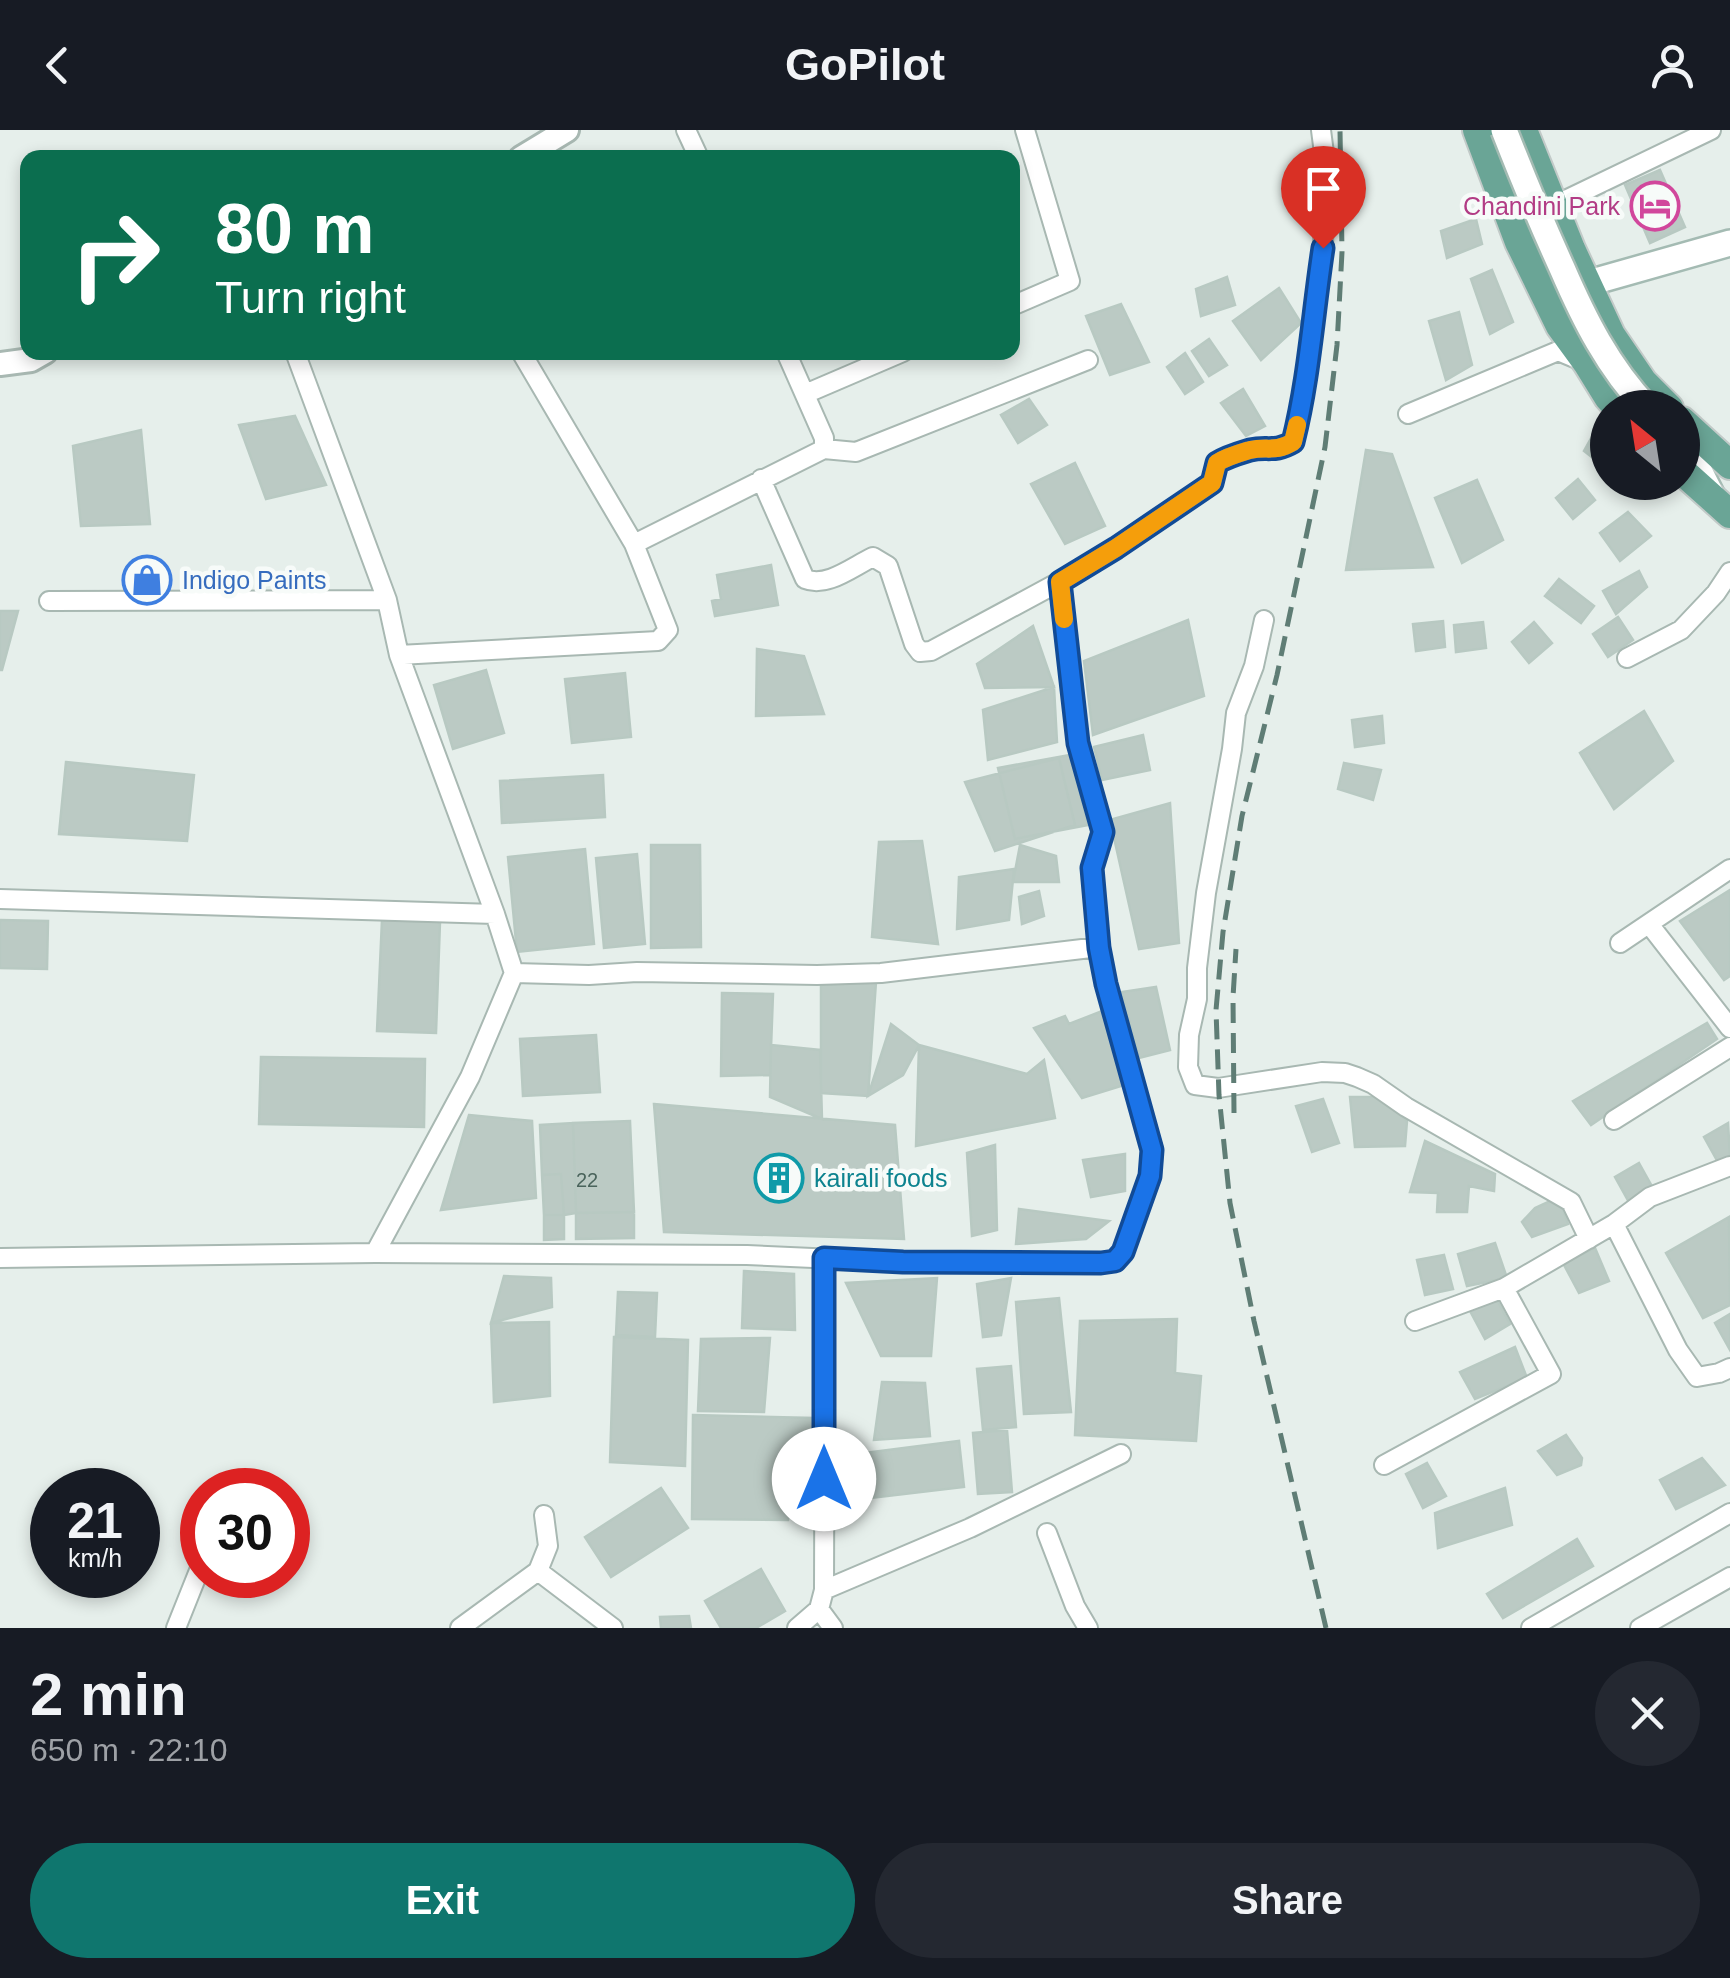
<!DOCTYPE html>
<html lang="en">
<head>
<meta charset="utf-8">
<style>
  :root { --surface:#171b24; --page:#242831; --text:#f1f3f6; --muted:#9ea1a6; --accent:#0f766e }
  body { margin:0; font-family:Arial,sans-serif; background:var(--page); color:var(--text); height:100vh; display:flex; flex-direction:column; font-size:38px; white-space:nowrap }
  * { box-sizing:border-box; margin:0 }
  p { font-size:32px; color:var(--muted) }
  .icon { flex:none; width:55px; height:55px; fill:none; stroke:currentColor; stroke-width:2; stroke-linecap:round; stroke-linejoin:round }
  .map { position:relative; height:1498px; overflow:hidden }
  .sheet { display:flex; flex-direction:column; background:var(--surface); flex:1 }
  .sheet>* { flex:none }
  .hud { position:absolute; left:20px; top:20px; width:1000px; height:210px; border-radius:20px; box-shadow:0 5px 15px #0003; background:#0b6e4f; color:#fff; overflow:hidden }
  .needle { width:65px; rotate:330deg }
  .tools { position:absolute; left:1590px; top:260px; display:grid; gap:20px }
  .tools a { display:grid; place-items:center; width:110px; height:110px; border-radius:50%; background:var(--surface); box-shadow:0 5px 15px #0003; font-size:50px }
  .speed { position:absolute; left:30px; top:1338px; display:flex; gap:20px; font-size:50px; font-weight:700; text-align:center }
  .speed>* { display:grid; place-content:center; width:130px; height:130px; border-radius:50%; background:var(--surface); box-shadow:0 5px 15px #0003; line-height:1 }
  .speed small { font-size:25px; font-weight:400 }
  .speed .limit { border:15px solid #d22; background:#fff; color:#111 }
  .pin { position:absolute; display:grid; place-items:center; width:85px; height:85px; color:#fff; margin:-102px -42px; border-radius:50% 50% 50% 0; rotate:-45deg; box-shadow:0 0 10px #0007 }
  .pin .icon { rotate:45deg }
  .me { position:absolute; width:110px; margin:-55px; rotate:0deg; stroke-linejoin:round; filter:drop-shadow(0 0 8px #0008) }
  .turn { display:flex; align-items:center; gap:35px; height:210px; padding:0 30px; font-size:45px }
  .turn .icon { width:130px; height:130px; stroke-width:2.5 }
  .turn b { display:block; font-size:70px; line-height:85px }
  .round { display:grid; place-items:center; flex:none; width:105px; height:105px; border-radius:52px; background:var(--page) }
  .summary { display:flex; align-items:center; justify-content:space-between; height:170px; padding:0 30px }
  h1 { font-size:60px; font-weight:800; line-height:75px }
  .cta { display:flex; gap:20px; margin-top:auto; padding:20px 30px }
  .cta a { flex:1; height:115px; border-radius:60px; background:var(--accent); color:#fff; font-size:40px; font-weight:800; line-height:115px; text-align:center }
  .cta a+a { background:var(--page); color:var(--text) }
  header { display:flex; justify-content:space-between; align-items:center; height:130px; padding:0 30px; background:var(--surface); font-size:45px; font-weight:800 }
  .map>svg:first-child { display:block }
  .building { fill:#bbcac4; stroke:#b8c9c2; stroke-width:2.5 }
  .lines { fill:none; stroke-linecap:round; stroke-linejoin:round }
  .minor-casing { stroke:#a8b8b2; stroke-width:22 }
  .tertiary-casing { stroke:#a8b8b2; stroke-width:28 }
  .secondary-casing { stroke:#a4bbb3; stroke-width:30 }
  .primary-casing { stroke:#c2cac8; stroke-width:32 }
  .minor { stroke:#fff; stroke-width:18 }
  .tertiary { stroke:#fff; stroke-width:22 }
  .secondary { stroke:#fff; stroke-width:25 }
  .primary { stroke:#6aa596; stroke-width:28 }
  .rail { stroke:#5f7d75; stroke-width:5; stroke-dasharray:20 10; stroke-linecap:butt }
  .secondary-bridge-casing { stroke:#a4bbb3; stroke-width:30; stroke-linecap:butt }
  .secondary-bridge { stroke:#fff; stroke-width:25 }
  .route-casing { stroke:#114b97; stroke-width:25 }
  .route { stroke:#1a73e8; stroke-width:18 }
  .slow { stroke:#f59e0b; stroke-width:18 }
  .labels { text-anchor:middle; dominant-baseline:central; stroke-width:9; stroke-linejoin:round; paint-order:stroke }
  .number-label { font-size:20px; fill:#4a645c }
  .hotel-label { font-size:25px; fill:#b23c85; stroke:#f7fbf9; text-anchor:end }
  .shop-label { font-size:25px; fill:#366cbe; stroke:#f7fbf9; text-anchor:start }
  .culture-label { font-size:25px; fill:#0d838f; stroke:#f7fbf9; text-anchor:start }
</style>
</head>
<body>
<header><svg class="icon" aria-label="back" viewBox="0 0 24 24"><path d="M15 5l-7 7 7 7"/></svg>GoPilot<svg class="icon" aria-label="person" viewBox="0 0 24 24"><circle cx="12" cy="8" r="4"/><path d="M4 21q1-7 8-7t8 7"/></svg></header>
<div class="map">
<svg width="1730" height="1498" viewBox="0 0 1730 1498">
  <rect width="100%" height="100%" fill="#e6efeb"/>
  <path class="building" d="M1660,40L1685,97L1650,113L1625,55Z
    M1476,89L1482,114L1447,128L1441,101Z
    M1492,140L1513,192L1490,204L1471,149Z
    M1227,147L1235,175L1201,186L1196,159Z
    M1279,158L1301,193L1261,230L1233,191Z
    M1121,174L1149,232L1110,245L1086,186Z
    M1459,182L1472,235L1446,250L1429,191Z
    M1209,209L1227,235L1209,246L1192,221Z
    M1185,223L1203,252L1185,264L1167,237Z
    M1243,259L1265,296L1246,306L1221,273Z
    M1029,269L1047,295L1018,313L1001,285Z
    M295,286L326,355L266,369L239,295Z
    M1599,294L1608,295V340L1584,321Z
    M141,300L150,394L81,396L73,316Z
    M1366,320L1392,324L1433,437L1346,440Z
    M1075,333L1105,396L1065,414L1031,354Z
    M1578,349L1595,370L1573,389L1556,368Z
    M1477,350L1503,410L1462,433L1435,368Z
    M1628,382L1651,406L1620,431L1600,403Z
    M771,435L778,475L715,486L712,471L721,469L717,445Z
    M1639,441L1647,457L1616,484L1603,461Z
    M1559,449L1594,476L1581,493L1545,466Z
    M0,481H18L2,540H0Z
    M1618,487L1633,510L1608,527L1593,504Z
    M1188,490L1204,566L1093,605L1084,531Z
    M1443,491L1445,517L1416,521L1413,494Z
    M1483,492L1486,518L1456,522L1454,495Z
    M1534,492L1552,513L1529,533L1512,512Z
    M1033,496L1054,557L985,558L977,534Z
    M757,519L804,526L824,584L756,586Z
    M486,540L504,603L453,619L434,555Z
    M625,543L631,607L572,613L565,549Z
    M1054,557L1057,612L988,630L983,580Z
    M1644,581L1673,631L1614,679L1580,623Z
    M1382,586L1384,613L1355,617L1352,590Z
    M1143,605L1150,640L1102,650L1094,617Z
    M1070,625L1088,695L1015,709L998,638Z
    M1059,628L1075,695L995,721L965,652Z
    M66,632L194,645L187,711L59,704Z
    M1344,633L1381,640L1373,670L1338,659Z
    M603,645L605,687L502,693L500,651Z
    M1170,673L1179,813L1139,819L1110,690Z
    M922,711L938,814L872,807L879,712Z
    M651,715H700L701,817L651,818Z
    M1020,715L1056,726L1059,752H1013Z
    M585,719L594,814L517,822L508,727Z
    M637,724L645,814L604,818L596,728Z
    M1014,739L1009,790L957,799L959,747Z
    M1730,760V846L1724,850L1680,791Z
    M1039,761L1044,786L1022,794L1019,767Z
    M0,790L48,791L47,839L0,838Z
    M382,790L440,792L436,903L377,901Z
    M876,852L868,966L821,963V855Z
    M1156,857L1170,920L1139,928L1122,862Z
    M722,863L773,864L770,945L721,946Z
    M1110,878L1131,953L1082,968L1034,898L1065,886L1069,894Z
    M1707,893L1717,909L1591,995L1573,971Z
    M891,894L919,915L903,945L868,966Z
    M596,905L600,962L523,966L520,909Z
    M771,915L820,920L822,989L770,967Z
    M919,915L1027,944L1044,930L1055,988L916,1016Z
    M261,927L425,929L424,997L259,994Z
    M1376,962L1407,991L1405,1016L1355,1017L1350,967H1376Z
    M1323,969L1339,1013L1312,1022L1296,976Z
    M654,974L895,995L904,1109L664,1102Z
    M469,985L532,991L536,1068L441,1080Z
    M630,991L634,1082L576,1083L573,993Z
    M573,993L576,1083L564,1085L561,1044L542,1045L540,995Z
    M1728,993L1730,1027L1719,1034L1704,1007Z
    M1425,1011L1495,1044L1494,1061L1469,1056L1467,1082H1437L1438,1063L1410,1062Z
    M995,1015L997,1100L972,1106L967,1023Z
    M1125,1024V1061L1091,1067L1083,1030Z
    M1639,1033L1654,1060L1630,1074L1615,1047Z
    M561,1044L564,1085H544L542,1045Z
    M1559,1067L1568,1094L1532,1107L1522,1092L1535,1078Z
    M1019,1079L1109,1091L1086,1109L1016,1114Z
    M634,1082V1108L576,1109V1083Z
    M544,1085H564V1109L544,1110Z
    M1729,1087L1730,1175L1703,1188L1666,1123Z
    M1495,1113L1507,1148L1467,1156L1458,1124Z
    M1595,1118L1609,1151L1579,1163L1563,1133Z
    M1444,1125L1453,1159L1425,1165L1417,1130Z
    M744,1141L794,1144L795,1200L742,1198Z
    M504,1146L551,1148L552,1177L491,1193Z
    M937,1148L931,1226H881L846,1153Z
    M1011,1148L1001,1205L983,1207L977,1154Z
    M618,1162L657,1163L655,1207L616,1205Z
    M1059,1168L1071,1282L1024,1284L1016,1172Z
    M1497,1170L1510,1194L1485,1209L1470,1181Z
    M1730,1184V1220L1715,1193Z
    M1177,1189L1175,1243L1201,1246L1196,1311L1075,1305L1080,1191Z
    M549,1192L550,1266L494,1272L491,1193Z
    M614,1207L688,1210L685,1336L610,1332Z
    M770,1208L764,1282L698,1281L701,1209Z
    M1515,1217L1527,1248L1475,1269L1460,1242Z
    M1011,1236L1016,1297L983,1300L977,1239Z
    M882,1252L925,1253L930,1306L874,1310Z
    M693,1285L814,1288L815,1375L790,1377L788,1390L692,1389Z
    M1007,1300L1012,1362L978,1364L973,1303Z
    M1566,1305L1582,1328L1581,1335L1557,1345L1538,1321Z
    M959,1311L964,1357L861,1369L856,1324Z
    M1702,1328L1725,1355L1676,1379L1660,1350Z
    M1427,1333L1446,1366L1423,1378L1406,1344Z
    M661,1358L688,1398L611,1447L585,1407Z
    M1505,1358L1512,1395L1438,1418L1435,1383Z
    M1577,1409L1593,1436L1503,1488L1487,1464Z
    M761,1439L785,1481L756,1498H721L705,1471Z
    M689,1486L691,1498H661L660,1487Z"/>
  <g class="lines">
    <g class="minor-casing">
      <path id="minor" d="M686,0L699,28
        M1553,76L1711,0
        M1012,176L1070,151L1025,0
        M295,222L387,470L399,525L658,511L668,500L634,414
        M521,222L634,414L824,319V308L786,222
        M805,264L903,222
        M1408,284L1558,221L1582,231
        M824,319L856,322L1088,230
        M761,349L805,449C827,458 852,437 873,427L888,436L914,514L920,522L931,521L1059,452L1116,418L1213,353L1217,333C1226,328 1240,323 1250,320C1268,317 1274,323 1293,312L1309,232L1315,170L1323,118L1325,31L1321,0
        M49,471L387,470
        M1264,490L1254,536L1236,583L1232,619L1206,763L1197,838V869L1189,905L1188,937L1195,955L1218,958L1322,942L1345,943L1357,947L1373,954L1406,977L1571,1072L1589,1109
        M1627,528L1681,500L1716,463L1730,442
        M0,769L495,784
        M1649,794L1730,898
        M1620,813L1730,739
        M514,843L589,845L637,842L817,845L881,843L1099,817
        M1614,990L1730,917
        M1614,1094L1678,1220L1697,1247L1719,1243L1730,1238
        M375,1123L470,947L514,843L495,784L399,525
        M0,1128L375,1123L747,1125L903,1132L1101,1133L1115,1131L1123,1122L1151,1046L1153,1020L1106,854L1099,817L1092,738L1103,702L1078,613L1059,452
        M825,1128L824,1460L819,1479L833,1498
        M1415,1191L1504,1158
        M1384,1335L1551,1244L1504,1158L1614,1094L1650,1067L1730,1036
        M250,1360L259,1354
        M1047,1403L1075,1476L1088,1498
        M538,1441L613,1498
        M824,1460L970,1398L1121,1324
        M176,1498L202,1433
        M460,1498L538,1441L548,1416L544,1385
        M797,1498L819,1479
        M1531,1498L1730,1383
        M1640,1498L1730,1447"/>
    </g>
    <g class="tertiary-casing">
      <path id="tertiary" d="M521,28L567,0
        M0,234L31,230L45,222"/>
    </g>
    <g class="secondary-casing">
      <path id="secondary" d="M1571,158L1730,113
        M1686,315L1711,364"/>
    </g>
    <g class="primary-casing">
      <path id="primary" d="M1477,0L1519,112L1560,196L1587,233L1608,267L1618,278
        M1523,0L1571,119L1611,205L1643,252L1669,278
        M1682,291L1730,335
        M1682,341L1730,384"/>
    </g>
    <use href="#minor" class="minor"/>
    <use href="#tertiary" class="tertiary"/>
    <use href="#secondary" class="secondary"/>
    <use href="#primary" class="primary"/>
    <path class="rail" d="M1234,983L1233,867L1236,819
      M1326,1498L1254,1191L1230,1073L1219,965L1216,880L1223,802L1242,686L1277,545L1325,317L1337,215L1342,122L1340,0"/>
    <g class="secondary-bridge-casing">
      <path id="secondary-bridge" d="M1504,0C1522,46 1541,92 1562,138C1584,189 1608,237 1647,278"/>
    </g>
    <use href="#secondary-bridge" class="secondary-bridge"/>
  </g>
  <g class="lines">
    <g class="route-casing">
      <path id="route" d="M824,1349V1128L903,1132L1101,1133L1115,1131L1123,1122L1150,1046L1152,1020L1106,854L1099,818L1092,738L1103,702L1078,613L1060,452L1116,418L1212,353L1217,333C1226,327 1240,323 1250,320C1268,316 1274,323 1293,312C1309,249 1313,183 1323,118"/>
    </g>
    <use href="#route" class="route"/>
    <path class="slow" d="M1064,489L1060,452L1116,418L1212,353L1217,333C1226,327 1240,323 1250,320C1268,316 1274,323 1293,312L1297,295"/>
  </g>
  <defs>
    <g id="hotel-ring" transform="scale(2.5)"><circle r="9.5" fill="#f7fbf9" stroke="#d1479c" stroke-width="1.5"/><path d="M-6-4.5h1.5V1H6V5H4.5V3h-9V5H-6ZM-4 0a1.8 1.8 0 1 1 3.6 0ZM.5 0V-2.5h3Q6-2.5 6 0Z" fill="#d1479c"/></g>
    <g id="shop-ring" transform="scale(2.5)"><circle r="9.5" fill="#f7fbf9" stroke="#3f7fe0" stroke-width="1.5"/><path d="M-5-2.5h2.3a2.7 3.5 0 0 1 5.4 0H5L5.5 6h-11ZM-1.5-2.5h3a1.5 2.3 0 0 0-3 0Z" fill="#3f7fe0"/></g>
    <g id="building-ring" transform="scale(2.5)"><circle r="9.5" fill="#f7fbf9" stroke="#0f9aa8" stroke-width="1.5"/><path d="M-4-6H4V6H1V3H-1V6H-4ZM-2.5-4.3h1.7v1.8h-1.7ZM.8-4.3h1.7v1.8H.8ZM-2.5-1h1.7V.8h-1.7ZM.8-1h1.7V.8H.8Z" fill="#0f9aa8"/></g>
  </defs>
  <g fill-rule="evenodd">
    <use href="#hotel-ring" x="1655" y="76"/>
    <use href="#shop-ring" x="147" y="450"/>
    <use href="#building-ring" x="779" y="1048"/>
  </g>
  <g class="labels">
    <g class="number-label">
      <text x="587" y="1050">22</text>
    </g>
    <g class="hotel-label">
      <text x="1620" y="76">Chandini Park</text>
    </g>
    <g class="shop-label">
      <text x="182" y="450">Indigo Paints</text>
    </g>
    <g class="culture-label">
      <text x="814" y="1048">kairali foods</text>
    </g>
  </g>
</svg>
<div class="tools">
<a><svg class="needle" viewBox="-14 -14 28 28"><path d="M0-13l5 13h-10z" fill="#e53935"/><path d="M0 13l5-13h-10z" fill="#9ea1a6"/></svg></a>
</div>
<div class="speed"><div>21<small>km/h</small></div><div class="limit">30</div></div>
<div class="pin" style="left:1323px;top:118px;background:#d93025"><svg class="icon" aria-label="arrive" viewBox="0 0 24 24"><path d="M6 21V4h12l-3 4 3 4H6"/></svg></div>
<svg class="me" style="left:824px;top:1349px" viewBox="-20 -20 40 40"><circle r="19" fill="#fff"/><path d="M0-13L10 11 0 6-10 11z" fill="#1a73e8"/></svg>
<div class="hud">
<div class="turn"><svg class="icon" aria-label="right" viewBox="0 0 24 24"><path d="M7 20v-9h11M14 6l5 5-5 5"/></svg><div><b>80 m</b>Turn right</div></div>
</div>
</div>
<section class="sheet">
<div class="summary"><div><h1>2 min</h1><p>650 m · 22:10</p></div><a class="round"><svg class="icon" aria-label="close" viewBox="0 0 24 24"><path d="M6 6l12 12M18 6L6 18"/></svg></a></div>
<div class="cta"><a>Exit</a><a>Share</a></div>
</section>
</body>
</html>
